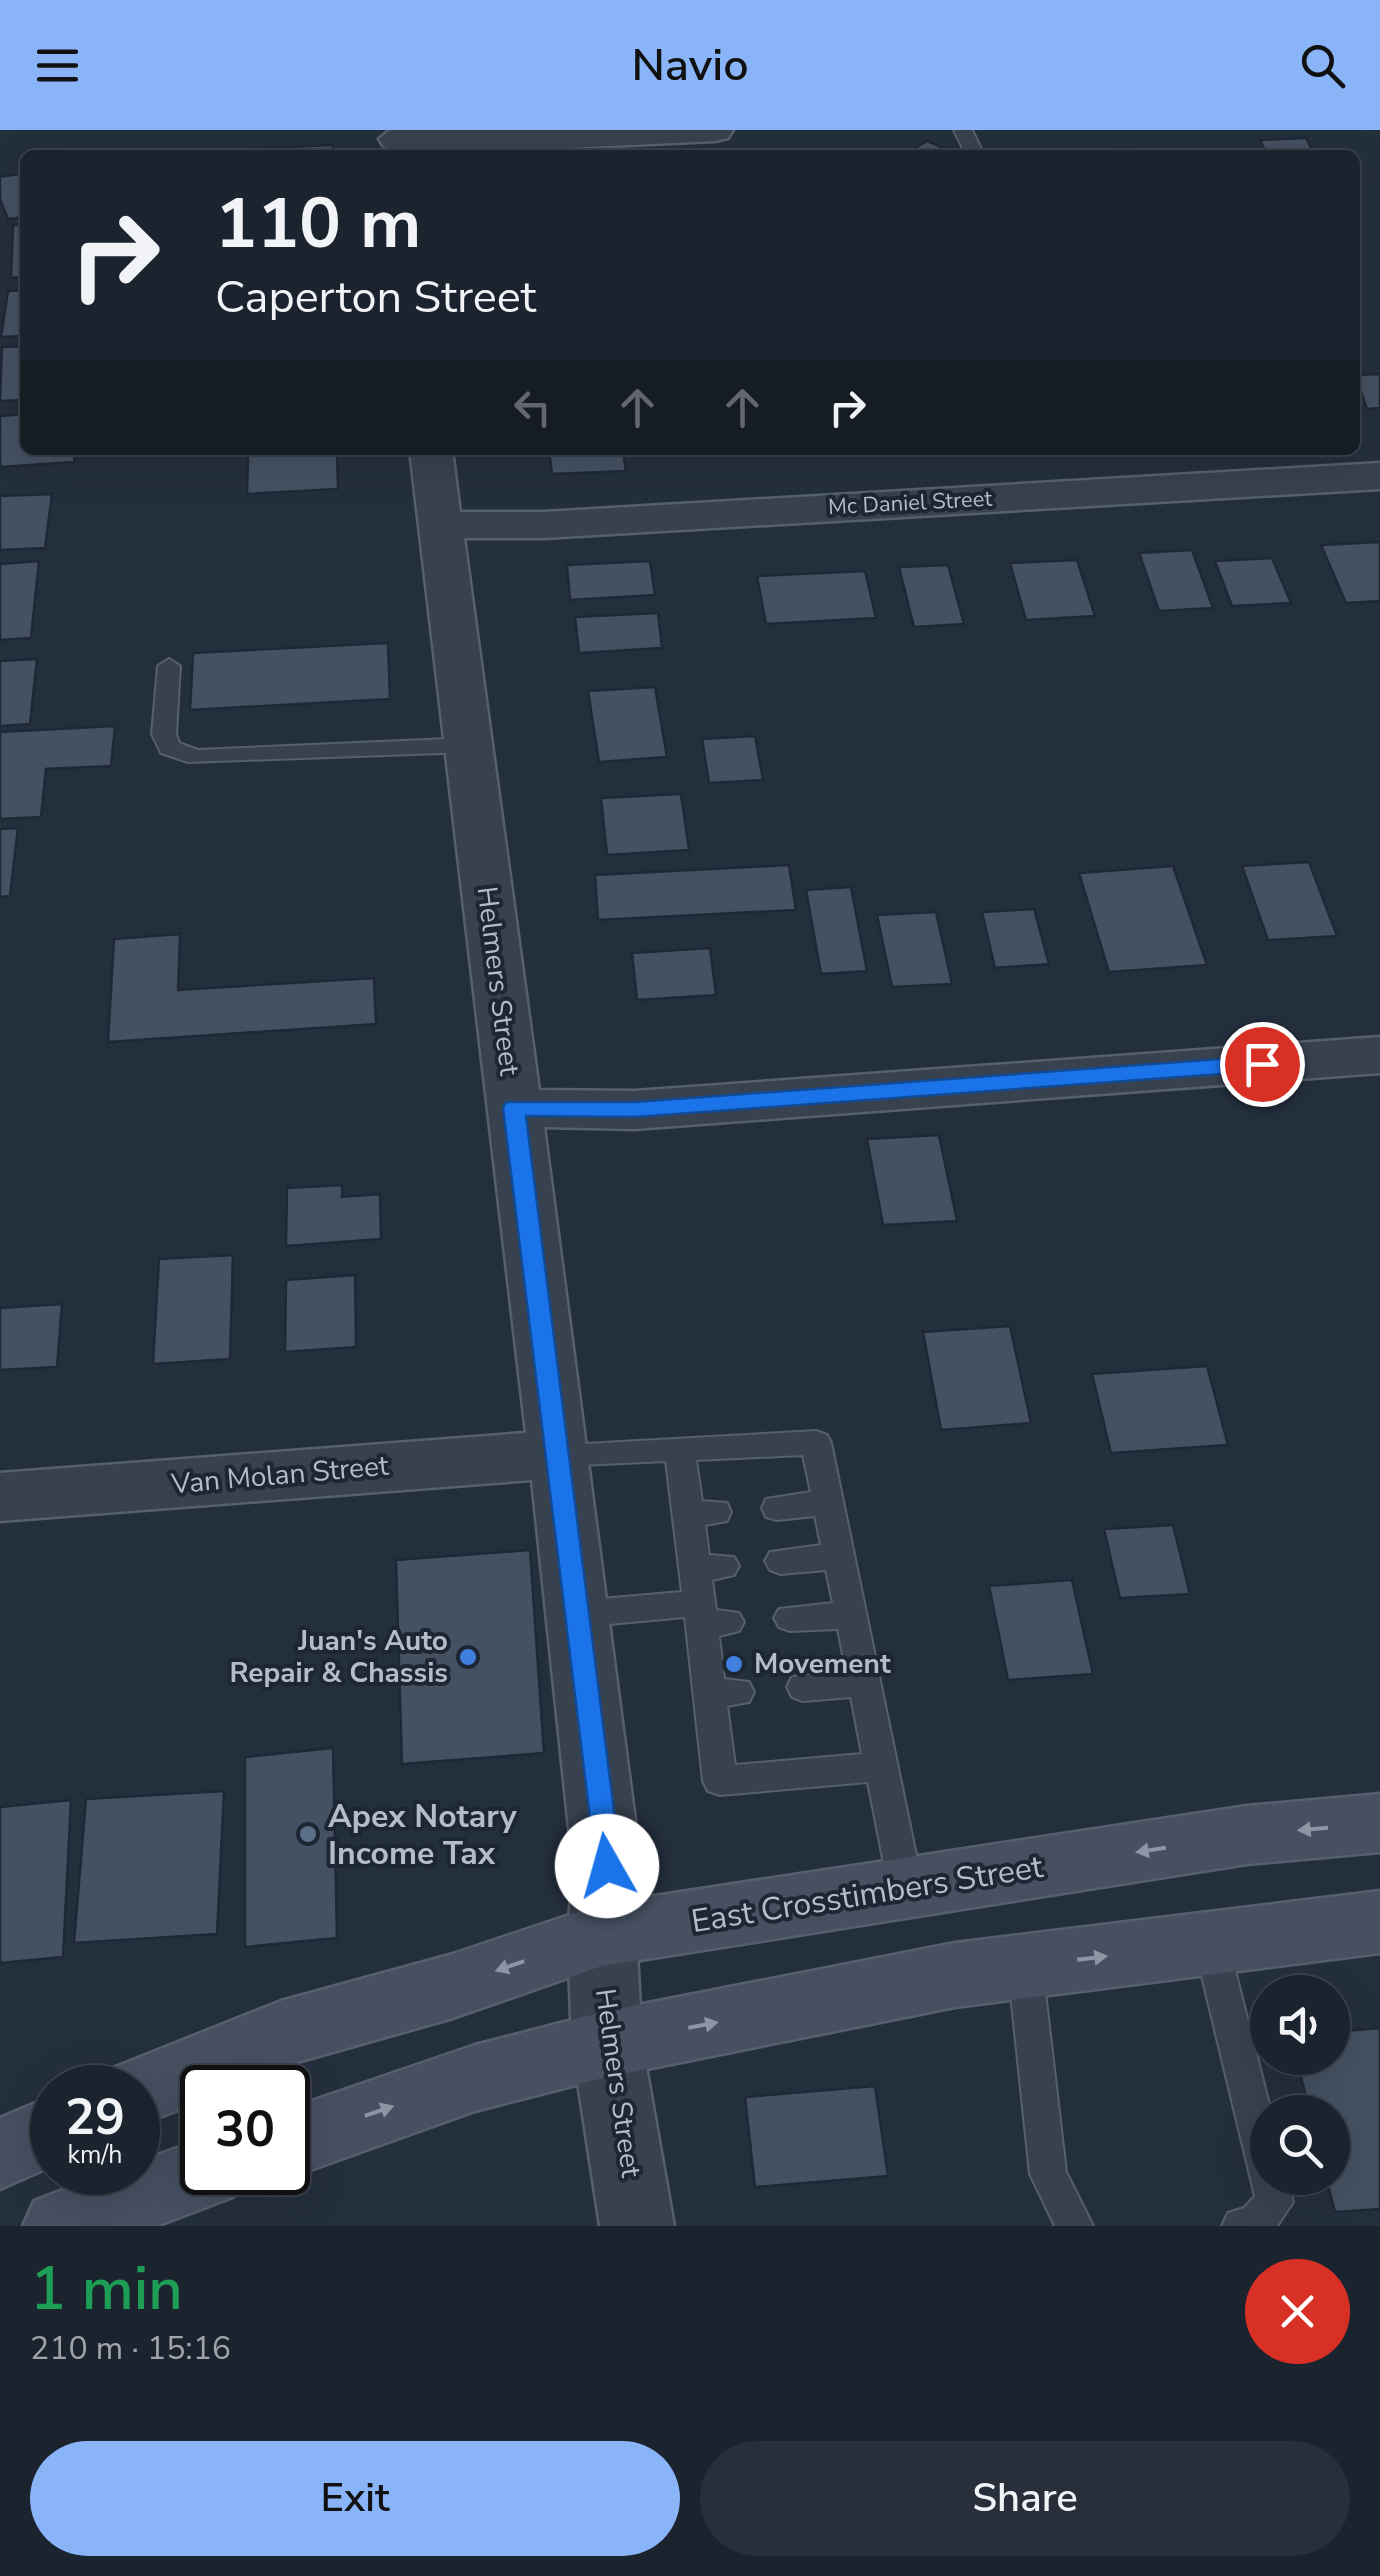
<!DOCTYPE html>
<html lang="en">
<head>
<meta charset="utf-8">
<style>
  :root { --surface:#1b232e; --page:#282f3a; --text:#f1f3f6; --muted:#a0a4aa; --line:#39404a; --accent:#8ab4f8 }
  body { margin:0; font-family:"Nunito Sans",sans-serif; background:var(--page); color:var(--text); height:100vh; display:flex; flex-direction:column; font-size:38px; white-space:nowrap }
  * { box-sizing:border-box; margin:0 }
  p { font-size:32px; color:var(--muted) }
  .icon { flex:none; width:55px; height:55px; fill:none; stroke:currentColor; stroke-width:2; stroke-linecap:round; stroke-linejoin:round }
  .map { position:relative; height:2096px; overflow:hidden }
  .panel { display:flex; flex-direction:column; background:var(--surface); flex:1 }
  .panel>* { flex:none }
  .banner { position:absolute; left:20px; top:20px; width:1340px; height:305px; border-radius:15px; box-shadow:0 10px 40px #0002,0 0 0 2px var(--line); background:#1b232e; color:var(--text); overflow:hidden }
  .tools { position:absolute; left:1250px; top:1845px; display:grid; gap:20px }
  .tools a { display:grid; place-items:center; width:100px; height:100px; border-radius:50%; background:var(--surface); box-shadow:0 10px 40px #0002,0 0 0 2px var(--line); font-size:50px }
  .speed { position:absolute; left:30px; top:1935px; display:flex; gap:20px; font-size:50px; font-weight:700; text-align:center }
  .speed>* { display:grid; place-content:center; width:130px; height:130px; border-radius:50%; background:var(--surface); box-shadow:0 10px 40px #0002,0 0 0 2px var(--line); line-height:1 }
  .speed small { font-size:25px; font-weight:400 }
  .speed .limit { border:5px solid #111; border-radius:15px; background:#fff; color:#111 }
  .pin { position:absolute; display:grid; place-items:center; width:85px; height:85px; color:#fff; margin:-42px; border:5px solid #fff; border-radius:50%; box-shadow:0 2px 10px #0007 }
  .me { position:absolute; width:110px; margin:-55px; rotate:353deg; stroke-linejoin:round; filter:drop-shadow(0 0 8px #0008) }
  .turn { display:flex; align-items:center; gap:35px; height:210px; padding:0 30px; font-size:45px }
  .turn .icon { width:130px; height:130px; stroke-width:2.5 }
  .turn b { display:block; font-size:70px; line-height:85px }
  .lanes { display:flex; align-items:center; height:95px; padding:0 30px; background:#0003; justify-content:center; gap:50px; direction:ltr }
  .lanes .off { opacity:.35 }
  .round { display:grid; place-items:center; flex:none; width:105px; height:105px; border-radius:52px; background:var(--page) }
  .summary { display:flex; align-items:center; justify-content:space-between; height:170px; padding:0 30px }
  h1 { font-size:60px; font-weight:600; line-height:75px; color:#1e9e55 }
  .button { display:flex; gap:20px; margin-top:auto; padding:20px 30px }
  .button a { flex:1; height:115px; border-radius:60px; background:var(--accent); color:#111; font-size:40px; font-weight:600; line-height:115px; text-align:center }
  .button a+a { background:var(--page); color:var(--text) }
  header { display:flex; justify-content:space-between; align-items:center; height:130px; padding:0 30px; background:var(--accent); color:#111; font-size:45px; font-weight:600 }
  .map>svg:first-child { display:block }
  .building { fill:#455162; stroke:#1f2835; stroke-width:2.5 }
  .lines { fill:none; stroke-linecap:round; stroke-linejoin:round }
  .service-casing { stroke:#565f6c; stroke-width:4 }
  .minor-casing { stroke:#565f6c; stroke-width:5 }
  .secondary-casing { stroke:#565f6c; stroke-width:5 }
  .service { fill:#38414e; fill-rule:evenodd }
  .minor { fill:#38414e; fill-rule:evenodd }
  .secondary { fill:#465061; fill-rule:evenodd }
  .oneway { fill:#8e96a5 }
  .route { fill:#1a73e8; stroke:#114b97; stroke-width:2.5 }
  .shop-dot { fill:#3f7fe0; stroke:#1d2633; stroke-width:4 }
  .service-dot { fill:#5c6f8a; stroke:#1d2633; stroke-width:4 }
  .labels { text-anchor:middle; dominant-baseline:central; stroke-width:8; stroke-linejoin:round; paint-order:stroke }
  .far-street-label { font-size:22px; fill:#b4bcc9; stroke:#1d2633 }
  .street-label { font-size:28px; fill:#b4bcc9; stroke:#1d2633 }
  .poi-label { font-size:28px; font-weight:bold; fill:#b4bcc9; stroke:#1d2633; text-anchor:end }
  .near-poi-label { font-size:32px; font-weight:bold; fill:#b4bcc9; stroke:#1d2633; text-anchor:start }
  .near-street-label { font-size:32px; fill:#b4bcc9; stroke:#1d2633 }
</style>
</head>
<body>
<header><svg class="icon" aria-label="menu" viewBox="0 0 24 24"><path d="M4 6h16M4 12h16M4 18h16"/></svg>Navio<svg class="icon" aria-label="search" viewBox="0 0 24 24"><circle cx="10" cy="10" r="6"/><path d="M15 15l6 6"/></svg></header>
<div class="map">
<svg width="1380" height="2096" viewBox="0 0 1380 2096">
  <rect width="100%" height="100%" fill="#242f3e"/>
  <path class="building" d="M1306,8L1315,25H1267L1260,10Z
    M927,11L946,19L936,25H903Z
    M333,15V25H165V23Z
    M1132,18L1135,25H1074L1072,21Z
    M25,43V87L8,89L0,69V47Z
    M13,95H25V147L11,148Z
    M25,160V206L1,207L8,161Z
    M25,216V270L0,271L2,217Z
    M1380,244V278L1367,279L1355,245Z
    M25,284V320H75L74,332L0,337V286Z
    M337,320L338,359L247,364L248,325Z
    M549,320H623L626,341L552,344Z
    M52,364L45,418L0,420V366Z
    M1380,412V471L1346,473L1321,415Z
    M1192,420L1213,478L1159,481L1139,423Z
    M1272,428L1291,473L1232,476L1215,431Z
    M1077,430L1095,486L1026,490L1010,433Z
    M39,431L31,508L0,510V434Z
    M650,431L655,465L570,470L567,435Z
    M948,435L964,494L914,497L899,437Z
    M865,441L876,488L766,494L757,446Z
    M658,483L662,518L579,523L575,487Z
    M388,513L390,569L190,580L193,523Z
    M37,529L30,594L0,596V531Z
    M655,557L667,627L599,632L588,561Z
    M115,596L111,636L46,639L41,687L0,689V602Z
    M755,606L763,650L709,653L702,609Z
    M681,664L689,720L607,725L601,668Z
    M18,698L10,766L0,767V699Z
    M1309,732L1337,806L1268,810L1242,736Z
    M789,735L796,780L598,790L595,745Z
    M1173,736L1207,835L1109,842L1079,743Z
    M851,757L867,841L821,844L806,760Z
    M1034,779L1049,834L995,838L982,782Z
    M936,782L952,854L892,857L877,785Z
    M180,804L178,860L374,848L376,894L108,912L114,809Z
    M710,818L716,865L637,870L632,823Z
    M939,1005L957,1091L883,1095L867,1009Z
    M342,1055V1067L380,1064L381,1109L286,1116L287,1058Z
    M233,1125L230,1229L153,1234L159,1129Z
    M355,1145L356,1217L285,1222L286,1150Z
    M62,1174L57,1237L0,1240V1178Z
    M1010,1196L1031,1293L941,1300L923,1202Z
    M1207,1236L1228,1315L1111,1323L1092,1244Z
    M1173,1395L1190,1464L1120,1468L1104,1399Z
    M530,1420L544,1623L402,1634L396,1430Z
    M1072,1450L1093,1544L1008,1550L989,1456Z
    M333,1618L337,1808L245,1817V1627Z
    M224,1661L217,1804L74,1813L86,1669Z
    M71,1670L63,1827L0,1833V1677Z
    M1380,1898V2079L1335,2082L1326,2048H1332V1982H1310L1296,1928H1332V1902Z
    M875,1956L888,2046L755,2057L745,1967Z"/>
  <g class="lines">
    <g class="service-casing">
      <path id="service" d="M954,0H972L984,25H966Z
        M169,529L180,536L176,604L179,613L198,620L471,608L483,615L471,622L188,632L161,623L152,604L158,536Z
        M816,1301L827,1305L831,1313L923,1759L918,1770L906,1774L894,1770L889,1759L868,1652L720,1665L708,1661L703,1651L685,1487L577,1497L566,1493L561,1484L566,1475L577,1471L682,1462L666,1331L559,1336L548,1332L544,1324L548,1316ZM803,1325L811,1362L766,1369L762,1378L766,1387L777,1390L815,1386L821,1415L770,1422L765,1431L770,1440L781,1444L826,1440L833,1473L779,1479L774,1488L779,1497L790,1501L838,1499L846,1540L792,1547L787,1557L792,1567L803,1571L851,1567L862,1624L735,1635L727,1576L749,1572L754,1562L749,1552L724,1549L719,1506L739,1501L744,1492L739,1483L716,1480L712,1450L734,1445L739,1436L734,1427L709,1425L705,1395L727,1391L731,1382L727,1373L702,1371L696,1330Z
        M1211,1797L1223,1802L1228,1813L1271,1982H1268V2048H1287L1293,2072L1277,2096H1222L1228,2083L1244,2078L1255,2066L1194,1813L1199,1802Z
        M1025,1820L1037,1825L1042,1836L1066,2042L1093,2096H1055L1030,2044L1008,1836L1013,1825Z"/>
    </g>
    <g class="minor-casing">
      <path id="minor" d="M390,0H733L728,8L715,11L483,22L397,20L384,17L379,9Z
        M410,320H452L460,382H544L1380,333V359L544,408H464L539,960L635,961L1380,907V943L635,999L544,997L641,1736L636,1805L642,1914L674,2096H600L572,1914L568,1805L573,1736L532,1350L0,1391V1343L526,1303Z"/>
    </g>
    <g class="secondary-casing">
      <path id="secondary" d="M1380,1664V1722L1247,1734L602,1836L453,1888L287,1935L232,1958H202V1970L138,1996V1958H104L113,1938L281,1871L453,1824L602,1774L1247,1676Z
        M1380,1761V1823L955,1877L607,1947L475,1981L288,2048L275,2042H288V1979L475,1915L607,1881L955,1813Z
        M52,1966V2036L0,2059V1988Z
        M202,2009V2042H243L233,2067L156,2096H23L34,2071L108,2042H138V2032Z"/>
    </g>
    <use href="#service" class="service"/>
    <use href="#minor" class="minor"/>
    <use href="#secondary" class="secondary"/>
  </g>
  <defs><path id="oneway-solid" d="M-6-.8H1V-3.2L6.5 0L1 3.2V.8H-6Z" transform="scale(2.5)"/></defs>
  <g class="oneway">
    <use href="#oneway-solid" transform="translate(1313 1699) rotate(175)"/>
    <use href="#oneway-solid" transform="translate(1151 1720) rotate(171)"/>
    <use href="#oneway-solid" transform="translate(1092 1828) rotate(-7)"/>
    <use href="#oneway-solid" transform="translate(510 1836) rotate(161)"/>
    <use href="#oneway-solid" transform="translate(703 1895) rotate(-11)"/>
    <use href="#oneway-solid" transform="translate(379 1981) rotate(-19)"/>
  </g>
  <path class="route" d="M1262,926L1273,934L1262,941L635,987L526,986L621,1736L617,1745L607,1748L597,1745L503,978L506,972H635Z"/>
  <g class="shop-dot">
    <circle cx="468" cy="1527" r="10"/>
    <circle cx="734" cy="1534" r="10"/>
  </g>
  <circle class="service-dot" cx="308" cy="1704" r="10"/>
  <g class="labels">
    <g class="far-street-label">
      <text transform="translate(910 373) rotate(-3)">Mc Daniel Street</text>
    </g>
    <g class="street-label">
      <text transform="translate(498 851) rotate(83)">Helmers Street</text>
      <text transform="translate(280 1345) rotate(-5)">Van Molan Street</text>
      <text transform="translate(618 1953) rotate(82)">Helmers Street</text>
    </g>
    <g class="poi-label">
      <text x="448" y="1511">Juan's Auto<tspan x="448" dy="32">Repair &amp; Chassis</tspan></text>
      <text x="754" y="1534" text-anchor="start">Movement</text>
    </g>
    <g class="near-poi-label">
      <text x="328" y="1686">Apex Notary<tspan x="328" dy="37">Income Tax</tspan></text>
    </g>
    <g class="near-street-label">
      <text transform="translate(867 1764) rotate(-9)">East Crosstimbers Street</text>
    </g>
  </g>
</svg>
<div class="tools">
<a><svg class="icon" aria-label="sound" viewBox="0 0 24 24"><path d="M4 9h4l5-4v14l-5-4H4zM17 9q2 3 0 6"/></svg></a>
<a><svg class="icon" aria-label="search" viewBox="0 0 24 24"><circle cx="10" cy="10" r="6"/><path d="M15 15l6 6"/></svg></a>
</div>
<div class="speed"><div>29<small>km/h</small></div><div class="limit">30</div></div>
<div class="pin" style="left:1262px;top:934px;background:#d93025"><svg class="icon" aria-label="arrive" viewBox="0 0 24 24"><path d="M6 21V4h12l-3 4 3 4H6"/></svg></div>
<svg class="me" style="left:607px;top:1736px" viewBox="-20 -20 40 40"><circle r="19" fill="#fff"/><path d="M0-13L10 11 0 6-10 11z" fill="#1a73e8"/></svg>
<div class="banner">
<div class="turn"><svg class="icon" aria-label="right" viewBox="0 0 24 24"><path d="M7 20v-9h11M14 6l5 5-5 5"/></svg><div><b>110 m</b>Caperton Street</div></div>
<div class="lanes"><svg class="icon off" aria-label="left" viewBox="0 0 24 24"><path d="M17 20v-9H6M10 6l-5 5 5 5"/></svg><svg class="icon off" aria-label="ahead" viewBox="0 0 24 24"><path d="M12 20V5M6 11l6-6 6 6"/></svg><svg class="icon off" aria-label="ahead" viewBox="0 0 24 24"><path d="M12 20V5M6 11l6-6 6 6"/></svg><svg class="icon" aria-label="right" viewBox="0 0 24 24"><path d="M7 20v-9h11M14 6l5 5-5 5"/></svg></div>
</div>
</div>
<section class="panel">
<div class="summary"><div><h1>1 min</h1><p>210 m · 15:16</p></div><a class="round" style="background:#d93025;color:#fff"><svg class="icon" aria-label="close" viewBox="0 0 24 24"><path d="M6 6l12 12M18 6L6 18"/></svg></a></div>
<div class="button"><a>Exit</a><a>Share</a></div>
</section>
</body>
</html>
